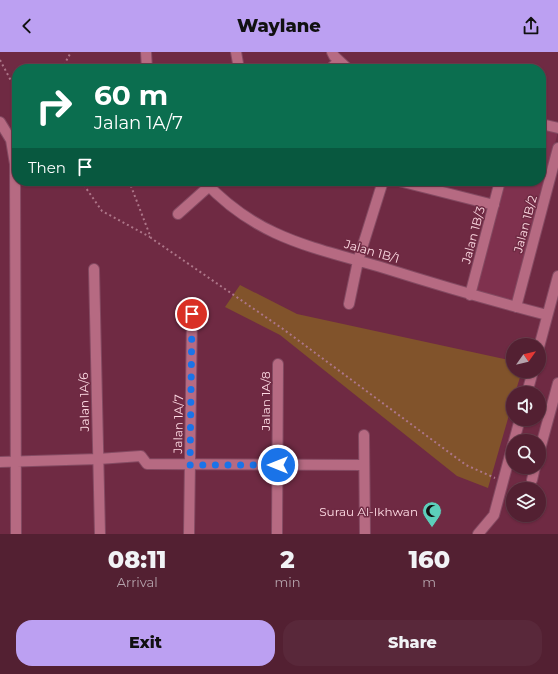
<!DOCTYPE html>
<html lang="en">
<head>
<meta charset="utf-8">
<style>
  :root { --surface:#532032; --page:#59283a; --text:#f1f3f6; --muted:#b5a3ac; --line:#693e4d; --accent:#bca0f2 }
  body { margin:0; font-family:Montserrat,sans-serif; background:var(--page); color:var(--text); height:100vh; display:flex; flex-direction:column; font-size:15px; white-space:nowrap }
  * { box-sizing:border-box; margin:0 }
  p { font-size:13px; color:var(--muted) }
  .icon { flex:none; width:22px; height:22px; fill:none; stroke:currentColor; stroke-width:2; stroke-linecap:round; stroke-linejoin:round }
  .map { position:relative; height:482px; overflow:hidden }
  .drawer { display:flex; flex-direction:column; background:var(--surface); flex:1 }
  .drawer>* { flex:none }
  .top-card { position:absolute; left:12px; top:12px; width:534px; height:122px; border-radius:16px; box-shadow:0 1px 3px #0004,0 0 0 1px var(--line); background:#0b6e4f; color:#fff; overflow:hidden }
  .needle { width:26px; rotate:56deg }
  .controls { position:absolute; left:506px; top:286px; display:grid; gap:8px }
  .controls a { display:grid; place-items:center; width:40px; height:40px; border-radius:50%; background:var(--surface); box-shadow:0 1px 3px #0004,0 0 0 1px var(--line); font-size:20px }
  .pin { position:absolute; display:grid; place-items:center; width:34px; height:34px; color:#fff; margin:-17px; border:2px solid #fff; border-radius:50%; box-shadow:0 1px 4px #0007 }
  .me { position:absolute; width:44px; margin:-22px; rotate:270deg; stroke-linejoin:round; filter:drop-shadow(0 0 3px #0008) }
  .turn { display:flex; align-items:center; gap:14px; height:84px; padding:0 16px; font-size:18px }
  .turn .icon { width:52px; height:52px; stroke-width:2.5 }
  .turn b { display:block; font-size:28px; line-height:34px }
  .then { display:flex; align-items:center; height:38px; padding:0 16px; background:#0003; gap:8px; font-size:15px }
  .eta { display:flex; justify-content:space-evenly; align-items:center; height:68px; text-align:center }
  .eta b { font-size:24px; font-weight:800; line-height:28px }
  .primary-button { display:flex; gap:8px; margin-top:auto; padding:8px 16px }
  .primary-button a { flex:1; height:46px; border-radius:16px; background:var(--accent); color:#111; font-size:16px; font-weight:800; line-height:46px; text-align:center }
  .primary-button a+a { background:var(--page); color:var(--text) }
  header { display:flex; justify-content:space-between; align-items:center; height:52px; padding:0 16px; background:var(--accent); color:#111; font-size:18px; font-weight:800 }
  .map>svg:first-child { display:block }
  .built { fill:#7f314e }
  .green { fill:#81532b }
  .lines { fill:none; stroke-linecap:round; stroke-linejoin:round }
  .minor-casing { stroke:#844a62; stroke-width:12 }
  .path { stroke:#ad7689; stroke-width:2; stroke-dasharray:2 3; stroke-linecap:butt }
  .minor { stroke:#b66a82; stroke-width:10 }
  .route { stroke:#1a73e8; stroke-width:7; stroke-dasharray:0 12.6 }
  .labels { text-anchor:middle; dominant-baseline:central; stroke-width:3; stroke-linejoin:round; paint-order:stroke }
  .street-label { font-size:12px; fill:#fedbe4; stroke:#6f2a43 }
  .poi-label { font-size:12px; fill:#fedbe4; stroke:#6f2a43; text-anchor:end }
</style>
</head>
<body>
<header><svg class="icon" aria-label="back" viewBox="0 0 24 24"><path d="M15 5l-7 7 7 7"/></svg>Waylane<svg class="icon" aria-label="share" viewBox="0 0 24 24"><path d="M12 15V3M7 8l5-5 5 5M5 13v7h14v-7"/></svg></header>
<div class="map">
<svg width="558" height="482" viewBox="0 0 558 482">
  <rect width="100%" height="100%" fill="#6f2a43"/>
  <path class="built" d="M541,76L558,80L514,249L475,239L505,129H541Z"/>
  <path class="green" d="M240,233L297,262L513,309V319H522L515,341H513V349L488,436L457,424L280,283L225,255Z"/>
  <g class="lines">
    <g class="minor-casing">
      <path id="minor" d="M146,0L147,17
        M236,0L239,17
        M332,0L334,4L348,17
        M330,17L339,9
        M0,70L11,88L15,112L16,482
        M541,72L558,76
        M204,129C258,187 313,195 384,216C438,233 493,249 547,263
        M399,129L494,153
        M178,162L215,129
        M94,217L100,482
        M470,243L500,129
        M349,252L358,209L383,129
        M516,255L558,96
        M539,295L558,224
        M527,341L533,319
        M364,383L365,482
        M514,389L520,367
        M539,401L558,331
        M0,410L98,407L141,404L147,412L364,413
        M532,428L535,415
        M189,482L192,262
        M277,482L278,312
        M478,482L494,463L513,392"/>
    </g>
    <path class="path" d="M0,8L17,40
      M67,17L64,13L71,0
      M81,129L102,159L150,185
      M129,129L151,186L283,277L466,413L495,426"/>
    <use href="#minor" class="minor"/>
  </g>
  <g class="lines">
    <path class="route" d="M192,262L190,413H278"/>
  </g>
  <defs>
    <g id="mosque-pin" transform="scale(1)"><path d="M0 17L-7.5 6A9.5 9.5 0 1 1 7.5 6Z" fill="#5cceba" stroke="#6f2a43"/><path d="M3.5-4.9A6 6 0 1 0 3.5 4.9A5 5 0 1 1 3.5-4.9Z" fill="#111"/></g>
  </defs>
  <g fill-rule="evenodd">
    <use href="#mosque-pin" x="432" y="459"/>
  </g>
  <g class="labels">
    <g class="street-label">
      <text transform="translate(525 172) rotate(-75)">Jalan 1B/2</text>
      <text transform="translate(473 183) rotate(-75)">Jalan 1B/3</text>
      <text transform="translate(372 199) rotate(16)">Jalan 1B/1</text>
      <text transform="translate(265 349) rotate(-90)">Jalan 1A/8</text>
      <text transform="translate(84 350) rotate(-91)">Jalan 1A/6</text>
      <text transform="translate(178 372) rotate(-89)">Jalan 1A/7</text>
    </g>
    <g class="poi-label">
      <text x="418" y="459">Surau Al-Ikhwan</text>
    </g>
  </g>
</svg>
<div class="controls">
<a><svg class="needle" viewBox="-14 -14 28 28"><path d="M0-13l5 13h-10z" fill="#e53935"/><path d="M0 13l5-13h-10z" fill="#b5a3ac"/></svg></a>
<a><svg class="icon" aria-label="sound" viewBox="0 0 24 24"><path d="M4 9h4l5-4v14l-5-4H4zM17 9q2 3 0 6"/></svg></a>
<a><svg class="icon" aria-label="search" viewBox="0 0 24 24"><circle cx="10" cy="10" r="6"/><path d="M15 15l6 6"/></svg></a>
<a><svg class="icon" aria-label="layers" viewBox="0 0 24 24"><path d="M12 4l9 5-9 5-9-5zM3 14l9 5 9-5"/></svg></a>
</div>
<div class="pin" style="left:192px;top:262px;background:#d93025"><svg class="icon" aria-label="arrive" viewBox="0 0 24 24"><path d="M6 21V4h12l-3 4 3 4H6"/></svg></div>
<svg class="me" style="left:278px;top:413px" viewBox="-20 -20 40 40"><circle r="17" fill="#1a73e8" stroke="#fff" stroke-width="3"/><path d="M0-11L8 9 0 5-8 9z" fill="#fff"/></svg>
<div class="top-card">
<div class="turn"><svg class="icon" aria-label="right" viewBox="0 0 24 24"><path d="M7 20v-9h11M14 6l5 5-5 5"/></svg><div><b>60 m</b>Jalan 1A/7</div></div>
<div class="then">Then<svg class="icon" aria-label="arrive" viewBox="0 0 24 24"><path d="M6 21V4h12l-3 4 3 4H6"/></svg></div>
</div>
</div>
<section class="drawer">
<div class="eta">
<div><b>08:11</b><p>Arrival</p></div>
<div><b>2</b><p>min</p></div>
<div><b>160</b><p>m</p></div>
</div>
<div class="primary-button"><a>Exit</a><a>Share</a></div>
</section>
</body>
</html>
